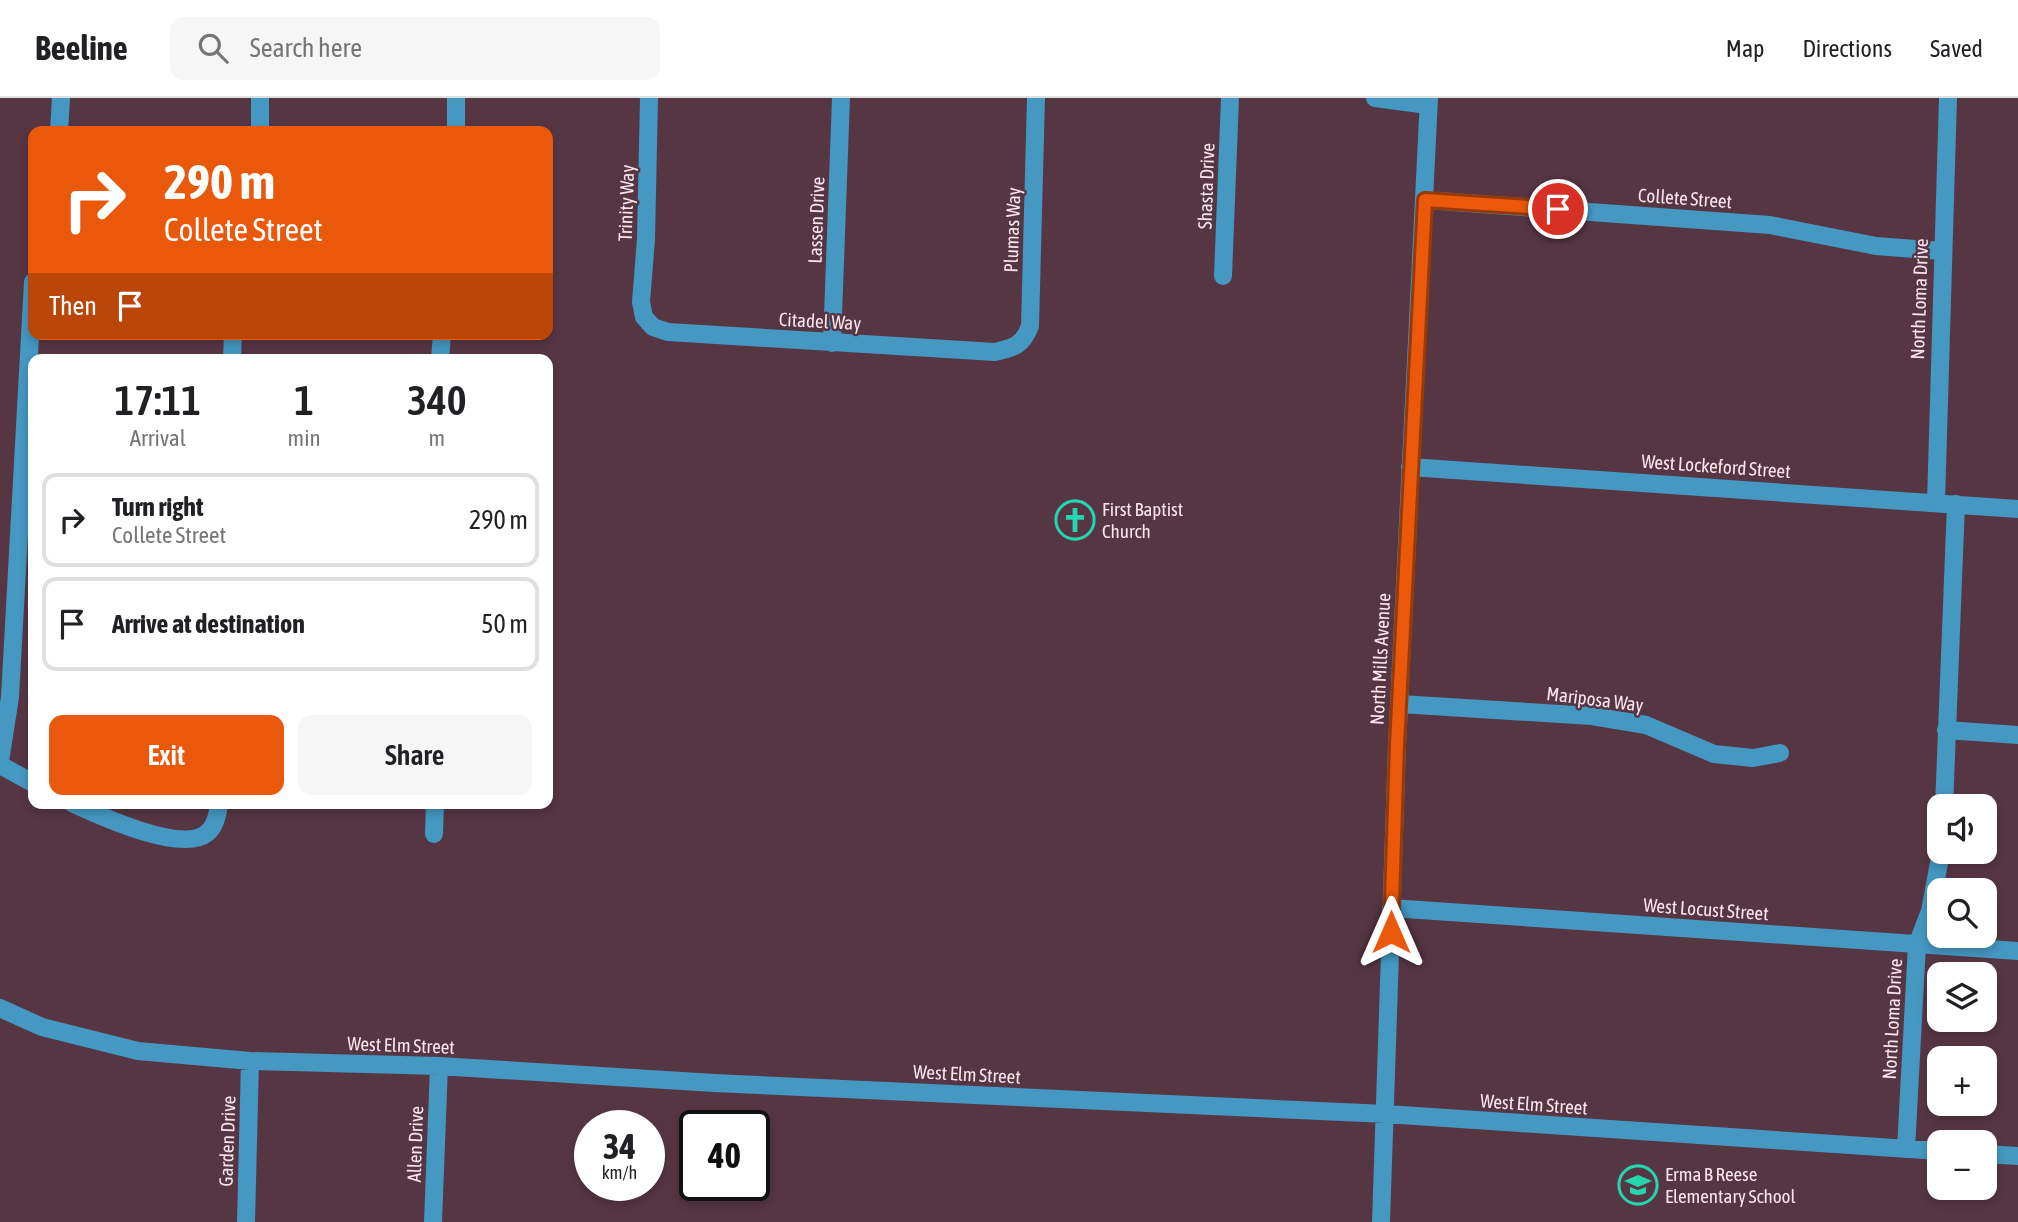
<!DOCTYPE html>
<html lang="en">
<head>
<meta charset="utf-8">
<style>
  :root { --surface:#fff; --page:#f6f6f6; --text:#202124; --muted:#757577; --line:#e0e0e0; --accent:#ea580c }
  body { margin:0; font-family:"Asap Condensed",sans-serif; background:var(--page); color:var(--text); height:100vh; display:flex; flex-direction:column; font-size:26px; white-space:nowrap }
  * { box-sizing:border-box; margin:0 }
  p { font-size:23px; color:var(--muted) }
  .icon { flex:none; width:38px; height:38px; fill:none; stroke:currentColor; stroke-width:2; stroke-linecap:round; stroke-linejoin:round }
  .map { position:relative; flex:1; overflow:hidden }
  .drawer { position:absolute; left:28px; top:256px; width:525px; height:455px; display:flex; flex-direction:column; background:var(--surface); border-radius:14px; box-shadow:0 4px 10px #0003 }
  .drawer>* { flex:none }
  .hud { position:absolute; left:28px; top:28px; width:525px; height:214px; border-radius:14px; box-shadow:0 4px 10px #0003; background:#ea580c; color:#fff; overflow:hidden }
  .buttons { position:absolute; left:1927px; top:696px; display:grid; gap:14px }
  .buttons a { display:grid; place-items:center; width:70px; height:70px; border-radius:14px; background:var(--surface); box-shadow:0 4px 10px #0003; font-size:35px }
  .speed { position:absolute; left:574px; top:1012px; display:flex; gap:14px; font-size:35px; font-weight:700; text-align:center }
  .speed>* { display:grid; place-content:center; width:91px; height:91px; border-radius:50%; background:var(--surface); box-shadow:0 4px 10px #0003; line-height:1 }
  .speed small { font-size:18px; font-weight:400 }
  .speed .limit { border:4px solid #111; border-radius:10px; background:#fff; color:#111 }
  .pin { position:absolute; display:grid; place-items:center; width:60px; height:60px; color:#fff; margin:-30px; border:4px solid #fff; border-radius:50%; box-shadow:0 2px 7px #0007 }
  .me { position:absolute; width:77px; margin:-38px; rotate:0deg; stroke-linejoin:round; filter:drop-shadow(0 0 5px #0008) }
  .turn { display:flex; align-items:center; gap:24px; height:147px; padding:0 21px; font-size:32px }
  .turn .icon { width:91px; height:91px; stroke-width:2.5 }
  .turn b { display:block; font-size:49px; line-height:60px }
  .then { display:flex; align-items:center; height:66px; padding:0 21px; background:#0003; gap:14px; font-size:26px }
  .eta { display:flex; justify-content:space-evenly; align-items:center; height:119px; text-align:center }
  .eta b { font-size:42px; font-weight:600; line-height:49px }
  .primary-button { display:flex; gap:14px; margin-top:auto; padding:14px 21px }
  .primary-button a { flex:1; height:80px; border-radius:14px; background:var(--accent); color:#fff; font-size:28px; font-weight:600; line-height:80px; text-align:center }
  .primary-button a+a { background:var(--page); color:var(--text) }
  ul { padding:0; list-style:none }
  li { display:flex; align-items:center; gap:21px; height:94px; margin:0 14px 10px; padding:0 7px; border:4px solid var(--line); border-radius:14px }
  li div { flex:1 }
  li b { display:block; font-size:26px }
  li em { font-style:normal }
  header { display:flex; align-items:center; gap:42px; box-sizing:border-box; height:98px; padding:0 35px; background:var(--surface); border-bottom:2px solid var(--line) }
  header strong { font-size:33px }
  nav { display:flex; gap:38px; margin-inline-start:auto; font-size:24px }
  .search { width:490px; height:63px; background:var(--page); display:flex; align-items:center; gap:18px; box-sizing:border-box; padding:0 24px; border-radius:14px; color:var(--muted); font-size:26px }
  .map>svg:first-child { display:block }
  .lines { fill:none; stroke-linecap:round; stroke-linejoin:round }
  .minor { stroke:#4498c2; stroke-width:18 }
  .route-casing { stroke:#983908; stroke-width:18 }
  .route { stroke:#ea580c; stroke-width:12 }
  .labels { text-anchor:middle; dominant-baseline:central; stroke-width:5; stroke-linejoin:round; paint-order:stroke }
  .street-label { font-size:19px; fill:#fae5ed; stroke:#573644 }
  .poi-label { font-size:19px; fill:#fae5ed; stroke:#573644; text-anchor:start }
</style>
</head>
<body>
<header>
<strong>Beeline</strong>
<div class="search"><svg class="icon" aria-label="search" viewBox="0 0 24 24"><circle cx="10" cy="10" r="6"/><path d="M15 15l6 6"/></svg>Search here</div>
<nav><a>Map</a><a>Directions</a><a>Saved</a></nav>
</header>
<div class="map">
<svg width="2018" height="1124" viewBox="0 0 2018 1124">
  <rect width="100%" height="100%" fill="#573644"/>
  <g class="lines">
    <path class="minor" d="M456,0V33
      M649,0L646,141L641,204L644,219L653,229L668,234L995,254C1014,250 1023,247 1030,228L1036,0
      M1375,0L1428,7
      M59,33L61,0
      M260,33V0
      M1425,102L1770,127L1876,148L1941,153
      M1223,178L1230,0
      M832,245L841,0
      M232,261L233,236
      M440,261L442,236
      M1410,369L2018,411
      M1936,404L1948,0
      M1400,606L1592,618L1646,627L1714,656L1753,660L1780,655
      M1946,632L2018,637
      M0,663L10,599L33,184
      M0,667L33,685
      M72,705C98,717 182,756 207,735C215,729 218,715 219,705
      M1944,709L1956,406
      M434,736L435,705
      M1391,810L2018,853
      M0,910L42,929L138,953L250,963L439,968L714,985L1386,1016L1939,1053
      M1906,1051L1917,847L1930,813L1941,754
      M1984,1056L2018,1058
      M246,1124L250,963
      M433,1124L439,968
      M1381,1124L1397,647L1429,0"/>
  </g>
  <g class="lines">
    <g class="route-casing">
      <path id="route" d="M1391,834L1397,647L1425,102L1558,111"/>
    </g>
    <use href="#route" class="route"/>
  </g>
  <defs>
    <g id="church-ring" transform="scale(2.0125)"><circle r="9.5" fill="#573644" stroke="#24d5ae" stroke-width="1.5"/><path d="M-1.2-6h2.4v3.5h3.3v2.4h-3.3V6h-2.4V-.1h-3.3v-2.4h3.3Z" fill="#24d5ae"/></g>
    <g id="school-ring" transform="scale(2.0125)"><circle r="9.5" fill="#573644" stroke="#24d5ae" stroke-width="1.5"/><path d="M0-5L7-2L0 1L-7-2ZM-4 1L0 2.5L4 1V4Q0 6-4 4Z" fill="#24d5ae"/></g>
  </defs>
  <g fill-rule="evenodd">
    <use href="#church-ring" x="1075" y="422"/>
    <use href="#school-ring" x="1638" y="1087"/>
  </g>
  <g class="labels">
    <g class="street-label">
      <text transform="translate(1206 88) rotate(-88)">Shasta Drive</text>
      <text transform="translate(1685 100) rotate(4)">Collete Street</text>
      <text transform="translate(626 105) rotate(-88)">Trinity Way</text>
      <text transform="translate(816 122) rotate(-88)">Lassen Drive</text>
      <text transform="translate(1012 132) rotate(-88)">Plumas Way</text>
      <text transform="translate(1919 201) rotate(-88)">North Loma Drive</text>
      <text transform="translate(820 223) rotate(3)">Citadel Way</text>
      <text transform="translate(1716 368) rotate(4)">West Lockeford Street</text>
      <text transform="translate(1380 561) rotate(-87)">North Mills Avenue</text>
      <text transform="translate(1595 601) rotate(7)">Mariposa Way</text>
      <text transform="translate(1706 811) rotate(4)">West Locust Street</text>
      <text transform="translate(1892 921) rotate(-87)">North Loma Drive</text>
      <text transform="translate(401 947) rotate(2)">West Elm Street</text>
      <text transform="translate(967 976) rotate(3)">West Elm Street</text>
      <text transform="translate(1534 1006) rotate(4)">West Elm Street</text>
      <text transform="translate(227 1043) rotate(-88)">Garden Drive</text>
      <text transform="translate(415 1046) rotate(-88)">Allen Drive</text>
    </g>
    <g class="poi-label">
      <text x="1102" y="411">First Baptist<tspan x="1102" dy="22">Church</tspan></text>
      <text x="1665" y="1076">Erma B Reese<tspan x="1665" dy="22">Elementary School</tspan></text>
    </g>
  </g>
</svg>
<div class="buttons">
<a><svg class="icon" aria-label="sound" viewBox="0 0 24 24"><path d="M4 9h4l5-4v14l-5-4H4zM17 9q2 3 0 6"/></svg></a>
<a><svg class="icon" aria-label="search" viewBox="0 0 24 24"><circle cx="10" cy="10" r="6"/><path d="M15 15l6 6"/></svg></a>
<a><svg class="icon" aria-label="layers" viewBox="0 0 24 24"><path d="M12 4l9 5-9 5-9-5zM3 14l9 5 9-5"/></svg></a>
<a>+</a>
<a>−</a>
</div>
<div class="speed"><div>34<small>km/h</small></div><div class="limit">40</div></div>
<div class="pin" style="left:1558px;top:111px;background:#d93025"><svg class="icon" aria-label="arrive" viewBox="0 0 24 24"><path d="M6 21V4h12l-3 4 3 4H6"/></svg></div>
<svg class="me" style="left:1391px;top:834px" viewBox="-20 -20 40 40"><path d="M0-17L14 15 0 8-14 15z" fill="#ea580c" stroke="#fff" stroke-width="4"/></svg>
<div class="hud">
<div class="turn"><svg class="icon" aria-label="right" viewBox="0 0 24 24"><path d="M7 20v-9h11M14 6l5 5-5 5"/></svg><div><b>290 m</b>Collete Street</div></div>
<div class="then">Then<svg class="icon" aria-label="arrive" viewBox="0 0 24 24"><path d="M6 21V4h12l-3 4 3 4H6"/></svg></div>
</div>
<section class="drawer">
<div class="eta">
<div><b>17:11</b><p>Arrival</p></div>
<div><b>1</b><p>min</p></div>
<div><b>340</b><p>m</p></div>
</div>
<ul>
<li><svg class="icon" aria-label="right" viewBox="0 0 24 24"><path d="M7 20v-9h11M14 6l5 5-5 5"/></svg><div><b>Turn right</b><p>Collete Street</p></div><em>290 m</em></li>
<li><svg class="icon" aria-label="arrive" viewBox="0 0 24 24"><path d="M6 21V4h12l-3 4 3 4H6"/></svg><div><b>Arrive at destination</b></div><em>50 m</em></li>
</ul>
<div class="primary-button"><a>Exit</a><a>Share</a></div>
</section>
</div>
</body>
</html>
